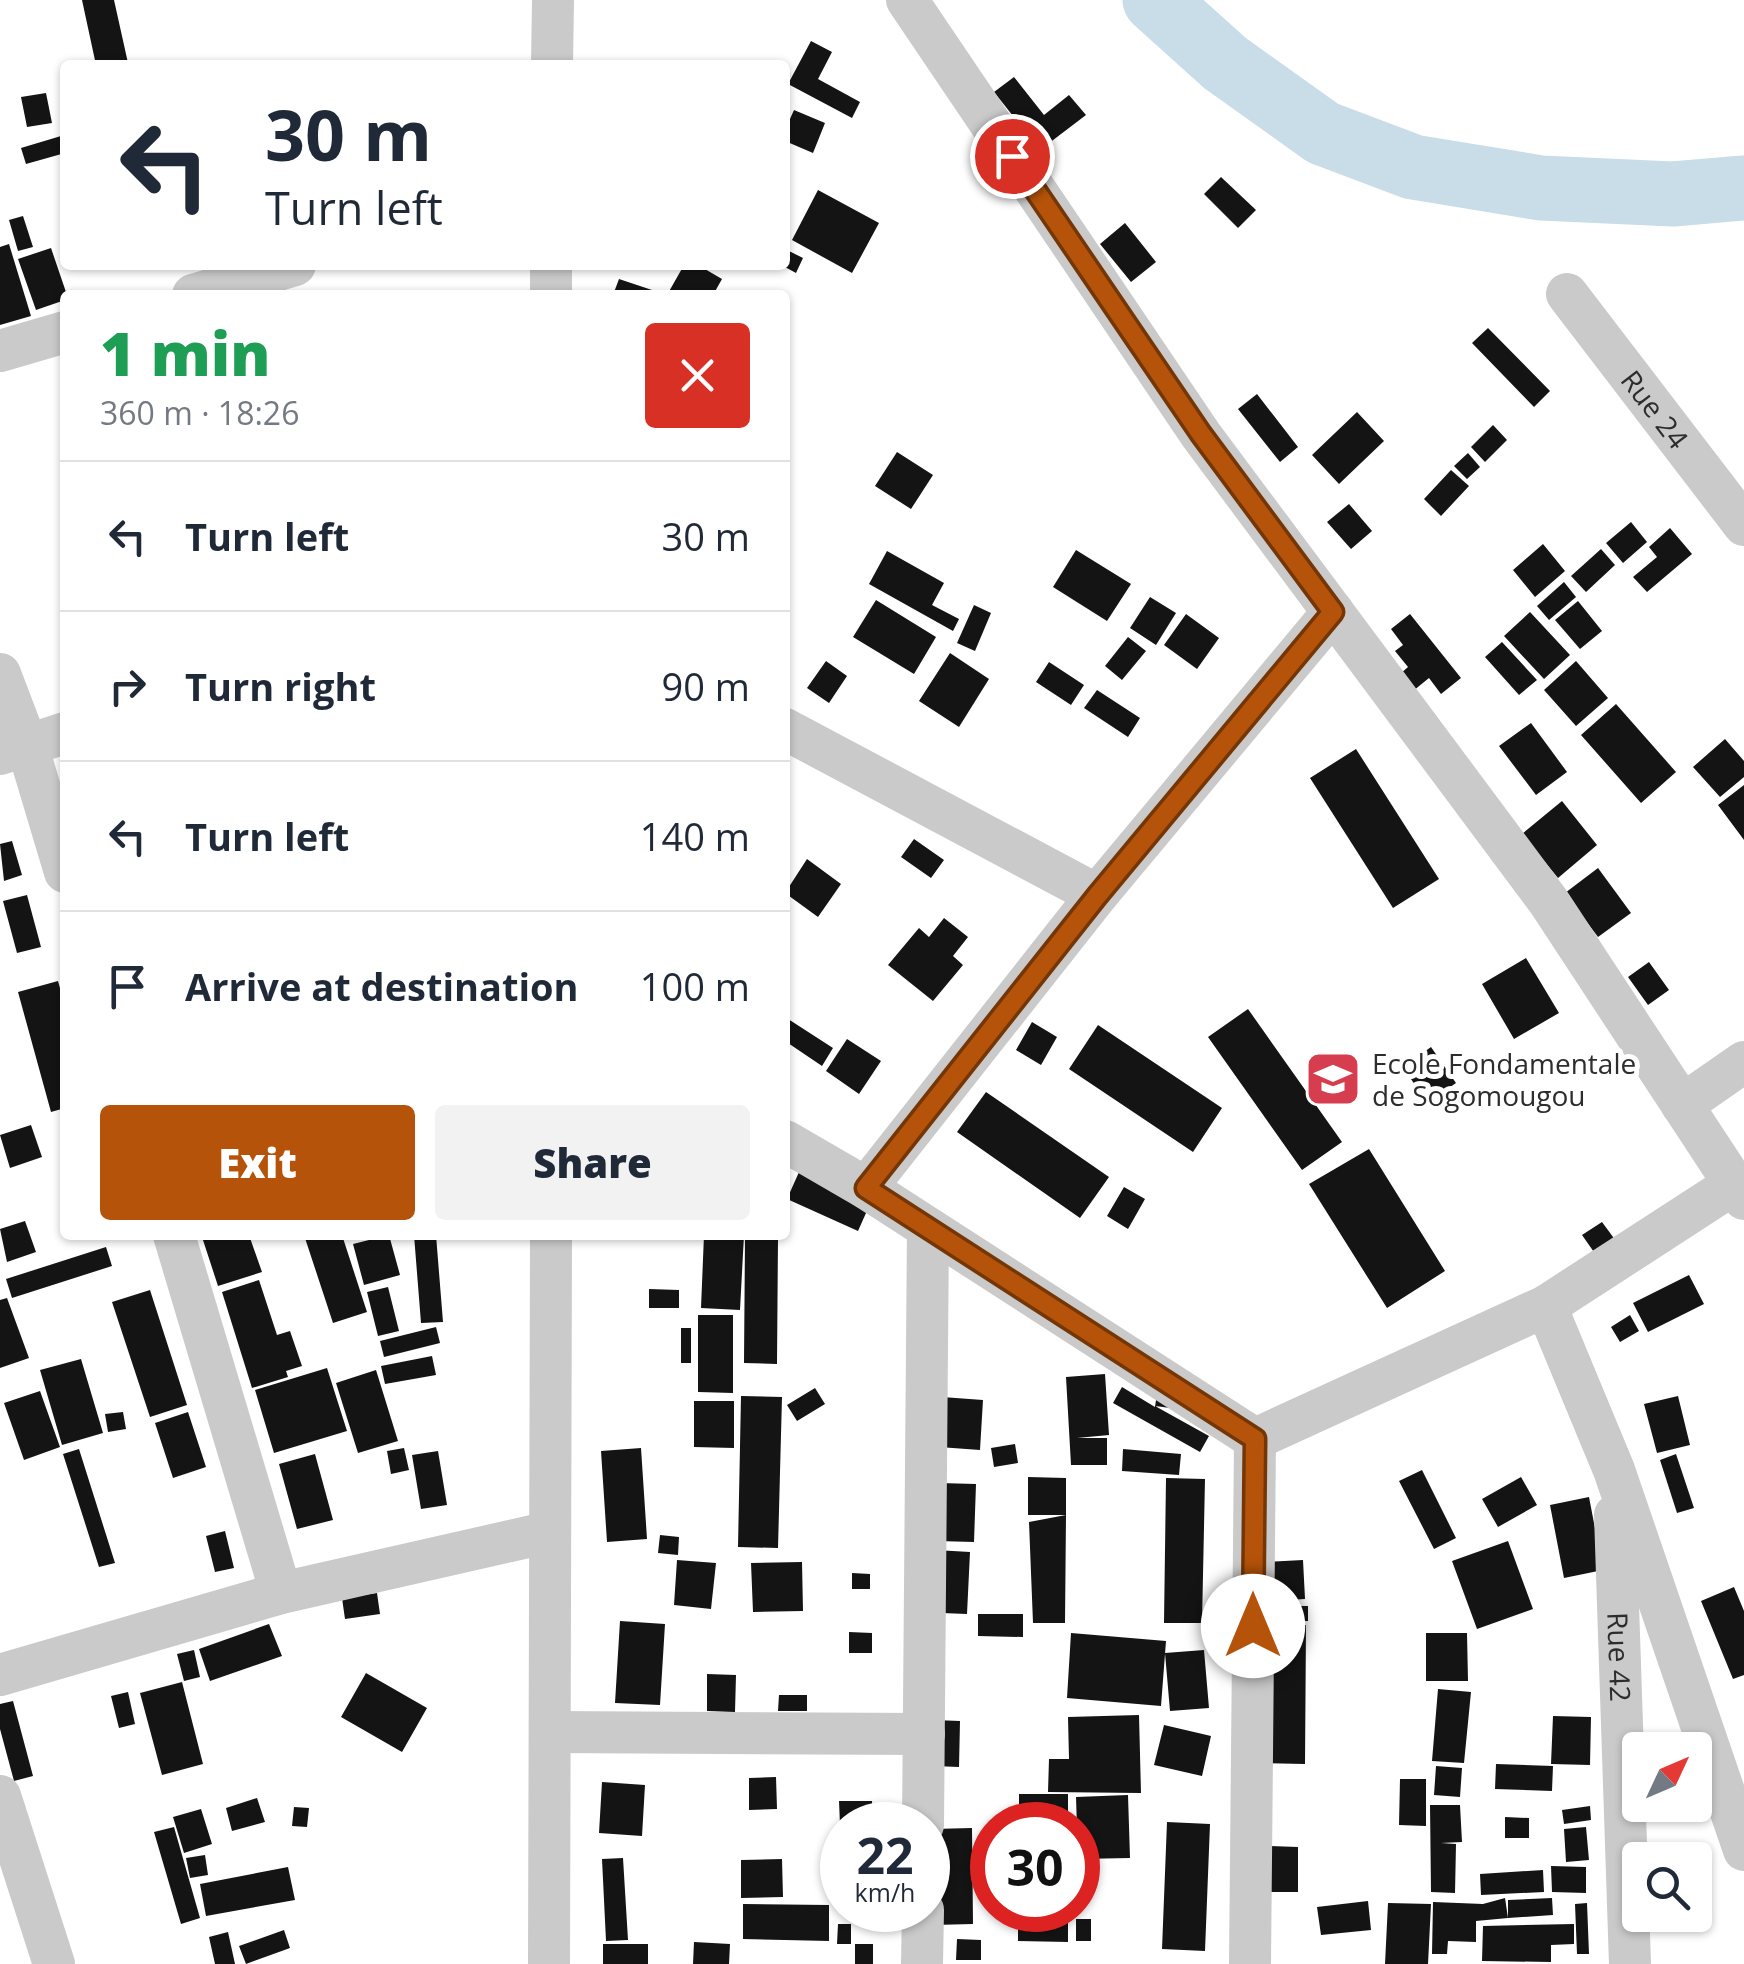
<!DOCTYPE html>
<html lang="en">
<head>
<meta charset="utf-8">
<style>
  :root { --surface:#fff; --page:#f2f2f3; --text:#1f2937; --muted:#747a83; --line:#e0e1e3; --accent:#b45309 }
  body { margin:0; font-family:"Open Sans",sans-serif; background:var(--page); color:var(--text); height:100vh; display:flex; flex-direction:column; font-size:38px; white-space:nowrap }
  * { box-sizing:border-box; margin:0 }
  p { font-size:32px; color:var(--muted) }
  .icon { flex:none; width:55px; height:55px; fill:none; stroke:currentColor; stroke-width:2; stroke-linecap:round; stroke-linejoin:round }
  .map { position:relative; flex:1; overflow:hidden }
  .side { position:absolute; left:60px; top:290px; width:730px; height:950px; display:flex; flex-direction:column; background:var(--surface); border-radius:10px; box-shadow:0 2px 8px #0004 }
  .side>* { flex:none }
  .hud { position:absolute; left:60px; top:60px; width:730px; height:210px; border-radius:10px; box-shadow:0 2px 8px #0004; background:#fff; color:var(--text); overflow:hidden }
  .needle { width:65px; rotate:46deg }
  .buttons { position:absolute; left:1622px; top:1732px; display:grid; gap:20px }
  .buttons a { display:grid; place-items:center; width:90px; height:90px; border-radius:10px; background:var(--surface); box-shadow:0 2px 8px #0004; font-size:50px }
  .speed { position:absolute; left:820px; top:1802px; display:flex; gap:20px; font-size:50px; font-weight:700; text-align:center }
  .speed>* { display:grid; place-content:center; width:130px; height:130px; border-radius:50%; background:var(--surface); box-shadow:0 2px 8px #0004; line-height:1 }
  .speed small { font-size:25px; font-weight:400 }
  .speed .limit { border:15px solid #d22; background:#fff; color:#111 }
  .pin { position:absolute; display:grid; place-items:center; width:85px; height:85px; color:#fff; margin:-42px; border:5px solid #fff; border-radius:50%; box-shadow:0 2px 10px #0007 }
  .me { position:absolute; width:110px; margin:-55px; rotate:0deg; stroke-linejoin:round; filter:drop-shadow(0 0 8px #0008) }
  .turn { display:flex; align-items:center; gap:35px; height:210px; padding:0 40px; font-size:45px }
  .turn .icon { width:130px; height:130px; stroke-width:2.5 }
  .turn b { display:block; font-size:70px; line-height:85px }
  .round { display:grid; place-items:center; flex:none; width:105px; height:105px; border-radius:10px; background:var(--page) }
  .overview { display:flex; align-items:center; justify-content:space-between; height:170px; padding:0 40px }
  h1 { font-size:60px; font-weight:800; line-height:75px; color:#1e9e55 }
  .action { display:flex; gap:20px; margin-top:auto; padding:20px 40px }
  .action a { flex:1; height:115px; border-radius:10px; background:var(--accent); color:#fff; font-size:40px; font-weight:800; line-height:115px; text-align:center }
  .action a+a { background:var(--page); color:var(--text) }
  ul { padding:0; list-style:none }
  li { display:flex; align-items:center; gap:30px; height:150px; padding:0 40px; border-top:2px solid var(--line) }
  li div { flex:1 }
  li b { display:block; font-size:38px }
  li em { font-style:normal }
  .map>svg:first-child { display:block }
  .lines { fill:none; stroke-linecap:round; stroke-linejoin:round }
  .river { stroke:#c9dde8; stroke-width:65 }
  .building { fill:#141414 }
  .minor { stroke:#cacaca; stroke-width:42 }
  .route-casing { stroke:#753606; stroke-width:25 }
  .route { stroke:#b45309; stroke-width:18 }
  .labels { text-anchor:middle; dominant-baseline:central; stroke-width:10; stroke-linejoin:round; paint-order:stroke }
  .street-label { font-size:28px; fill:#2d2d2d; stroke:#fff }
  .poi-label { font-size:28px; fill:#2d2d2d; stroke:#fff; text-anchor:start }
</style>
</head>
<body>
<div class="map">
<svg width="1744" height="1964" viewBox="0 0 1744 1964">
  <rect width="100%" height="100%" fill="#fff"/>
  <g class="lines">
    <path class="river" d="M1155,0L1225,63L1323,133L1413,167L1541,188L1673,194L1744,188"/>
  </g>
  <path class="building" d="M82,0H114L128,63L96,65Z
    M811,41L832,52L818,79L860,102L852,118L788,84Z
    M1014,77L1044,115L1069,95L1086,115L1040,150L994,92Z
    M46,93L52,123L27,127L21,97Z
    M794,110L825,123L813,153L785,141V130Z
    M61,136L65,153L26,164L21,148Z
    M1221,177L1256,210L1238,228L1204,194Z
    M818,190L879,223L852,273L792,240Z
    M23,216L33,247L18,251L9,220Z
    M1125,223L1156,262L1131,282L1100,244Z
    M9,244L31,316L0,325V247Z
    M51,248L67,295L65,300L36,310L18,259Z
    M785,249L803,258L796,273L785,267Z
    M684,265H698L722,279L713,295H667Z
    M619,279L664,294L663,295H613Z
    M1488,328L1550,391L1534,407L1472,343Z
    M1257,394L1298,447L1280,462L1238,409Z
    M1357,412L1384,441L1339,484L1312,455Z
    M1493,425L1507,440L1485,462L1471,447Z
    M897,452L933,475L911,509L875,486Z
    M1468,453L1480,467L1467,479L1454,466Z
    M1451,470L1469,486L1441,516L1424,499Z
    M1349,504L1372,531L1351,549L1327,522Z
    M1631,522L1647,542L1623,563L1606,543Z
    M1670,528L1692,554L1647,592L1633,577L1657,557L1649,547Z
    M1543,544L1565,571L1535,597L1513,570Z
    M1601,549L1615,565L1586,592L1571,576Z
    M1076,550L1131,584L1107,621L1053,587Z
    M887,551L944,583L932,605L959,619L953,631L869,584Z
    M1564,582L1576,597L1549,620L1537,606Z
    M1150,597L1176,613L1156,645L1130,628Z
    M876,600L936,637L914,674L853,637Z
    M1578,601L1602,631L1580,649L1555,620Z
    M974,605L991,613L975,651L957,643Z
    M1530,612L1570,655L1544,679L1504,636Z
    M1186,614L1219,638L1197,669L1164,645Z
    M1410,614L1461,678L1441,694L1429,678L1413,691L1400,674L1408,667L1395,651L1403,645L1391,629Z
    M1128,637L1146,651L1122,680L1105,666Z
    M1502,642L1537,680L1519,695L1485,657Z
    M950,653L989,679L959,727L919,701Z
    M826,661L847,676L829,703L807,688Z
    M1576,661L1608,698L1576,726L1544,690Z
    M1049,662L1084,685L1071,705L1036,682Z
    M1097,690L1140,718L1128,737L1084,708Z
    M1616,704L1676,772L1641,803L1581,735Z
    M1531,723L1567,772L1536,795L1499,746Z
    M1725,739L1744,761V777L1720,797L1693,767Z
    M1356,749L1439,879L1393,908L1310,778Z
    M1744,785V840L1718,805Z
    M1562,801L1597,845L1558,878L1522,834Z
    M914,839L944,860L931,878L901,857Z
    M12,841L22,875L4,881L0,844Z
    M807,859L841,884L818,917L785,893Z
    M1598,868L1631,913L1598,937L1565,893Z
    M27,895L41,947L17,953L3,901Z
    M944,918L968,937L953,956L963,965L933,1001L888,965L919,928L929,937Z
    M1526,958L1559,1013L1514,1039L1482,984Z
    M1649,962L1669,990L1648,1005L1628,977Z
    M58,981L65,1006V1108L51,1112L18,992Z
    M1248,1009L1342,1142L1302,1170L1208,1037Z
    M785,1017L833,1048L822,1066L785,1041Z
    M1032,1022L1057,1037L1041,1065L1016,1050Z
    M1098,1025L1222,1108L1193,1152L1069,1069Z
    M847,1039L881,1061L859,1094L826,1071Z
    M1431,1047L1456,1083L1427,1103L1403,1067Z
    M986,1092L1109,1177L1080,1218L957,1132Z
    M31,1125L42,1157L10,1168L0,1135Z
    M1369,1149L1445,1271L1387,1308L1309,1184Z
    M799,1172L870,1204L858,1231L787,1199Z
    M1124,1187L1145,1199L1128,1229L1107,1216Z
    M25,1221L36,1252L7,1262L0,1229Z
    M1602,1222L1616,1241L1596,1255L1582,1235Z
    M208,1235H249L262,1272L218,1286L202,1237Z
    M304,1235H342L367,1312L333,1323Z
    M389,1235L400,1275L364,1285L353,1244Z
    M414,1235H436L443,1322L421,1323Z
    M704,1235H744L740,1310L701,1308Z
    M745,1238H778L777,1364L744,1363Z
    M106,1247L112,1266L12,1298L6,1279Z
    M1689,1275L1704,1304L1648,1332L1633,1303Z
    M259,1280L277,1335L290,1331L302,1366L286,1371L288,1377L252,1388L222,1292Z
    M388,1287L399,1331L378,1336L367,1292Z
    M649,1289L679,1290V1308H649Z
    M150,1290L187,1405L150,1417L112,1302Z
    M7,1298L29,1358L0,1368V1300Z
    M698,1315H733V1393L698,1392Z
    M1630,1315L1639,1331L1620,1342L1611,1327Z
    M436,1327L440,1343L384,1357L380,1341Z
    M681,1328H691V1363H681Z
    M432,1356L436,1375L385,1384L381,1366Z
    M81,1359L103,1433L62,1445L40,1370Z
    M327,1368L347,1431L274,1453L255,1390Z
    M376,1370L398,1441L358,1453L336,1383Z
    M1105,1374L1109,1435L1077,1438H1107V1465H1071L1066,1377Z
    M1122,1387L1155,1407L1157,1393L1171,1408L1155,1406L1209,1436L1200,1452L1113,1403Z
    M815,1388L825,1404L797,1421L787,1405Z
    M40,1391L60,1447L24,1460L4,1403Z
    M741,1396L782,1397L778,1548L738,1547Z
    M1678,1396L1690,1445L1657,1453L1644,1404Z
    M942,1397L983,1400L980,1450L939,1447Z
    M694,1401H734V1448L694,1447Z
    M123,1412L126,1429L108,1432L105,1414Z
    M188,1412L206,1467L173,1478L155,1423Z
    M1015,1444L1018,1463L994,1467L991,1448Z
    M404,1448L409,1470L391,1474L387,1451Z
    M641,1448L647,1539L607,1542L601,1451Z
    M79,1449L115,1563L99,1567L63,1454Z
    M1123,1449L1181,1454L1179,1475L1122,1471Z
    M438,1451L447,1505L421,1509L412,1455Z
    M315,1454L333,1520L297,1529L279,1464Z
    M1676,1454L1694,1508L1677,1513L1660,1460Z
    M1422,1470L1456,1538L1434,1549L1399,1481Z
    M1028,1477L1066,1478V1515H1028Z
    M1521,1477L1537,1505L1498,1527L1482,1499Z
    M1166,1478L1205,1479L1202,1623H1164Z
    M939,1483L976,1484L974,1542L937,1541Z
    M1589,1497L1603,1570L1564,1578L1550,1505Z
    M1066,1515L1065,1623H1033L1029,1522Z
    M225,1531L234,1568L215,1572L206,1536Z
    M660,1535L679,1537L678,1555L658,1553Z
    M1508,1541L1533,1609L1477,1629L1452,1561Z
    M918,1549L970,1552L967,1614L916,1612Z
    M677,1560L716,1563L711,1609L674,1605Z
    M1303,1560L1305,1599L1268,1601L1265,1562Z
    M802,1562L803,1611L753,1612L751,1563Z
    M852,1573L870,1574V1589H852Z
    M1734,1587L1744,1611V1675L1733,1679L1701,1601Z
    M377,1593L380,1614L345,1619L342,1598Z
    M1267,1606H1308V1621H1268Z
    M978,1614H1023V1637L978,1636Z
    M620,1621L665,1624L660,1705L615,1703Z
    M269,1624L282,1656L210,1681L199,1649Z
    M1263,1624L1306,1625L1305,1764L1262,1763Z
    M849,1632L872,1633V1653H849Z
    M1071,1633L1166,1641L1161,1706L1067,1698Z
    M1426,1633H1467L1468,1681H1426Z
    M194,1650L200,1677L184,1681L177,1654Z
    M1204,1650L1209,1708L1170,1711L1165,1653Z
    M366,1673L427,1708L402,1752L341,1717Z
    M707,1674L736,1675L735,1712L707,1711Z
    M182,1682L203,1764L162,1775L140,1693Z
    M1438,1689L1471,1692L1464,1763L1432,1761Z
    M128,1692L135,1724L119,1728L111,1696Z
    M779,1695H807V1711H778Z
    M13,1701L33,1776L14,1781L0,1729V1704Z
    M1139,1715L1141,1793L1048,1792L1049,1759H1069L1068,1717Z
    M1553,1716L1591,1717L1590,1765L1551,1764Z
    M934,1720L960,1721L959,1767L934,1766Z
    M1164,1725L1211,1736L1202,1776L1154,1765Z
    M1496,1764L1553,1766L1552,1791L1495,1789Z
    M1436,1766L1462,1768L1460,1797L1434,1795Z
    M776,1777L777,1809L749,1810V1778Z
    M1400,1779H1426V1826L1399,1825Z
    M602,1782L645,1785L642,1836L599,1833Z
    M1019,1794H1068V1825H1019Z
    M1128,1795L1130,1858L1078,1859L1076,1797Z
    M257,1798L265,1822L232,1831L226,1808Z
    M839,1801H872L873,1825H840Z
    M1430,1805H1460L1462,1842L1441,1843L1456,1844L1455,1893L1431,1892Z
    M1590,1806L1591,1820L1564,1824L1562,1810Z
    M294,1807L309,1808L307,1827L292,1826Z
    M201,1809L212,1844L184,1853L173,1817Z
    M1505,1817L1529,1818V1838H1505Z
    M1167,1822L1210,1824L1205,1951L1162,1949Z
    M174,1827L200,1918L181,1924L154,1832Z
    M1586,1827L1589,1860L1566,1862L1564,1829Z
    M972,1828L973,1924L933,1925V1829Z
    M1270,1846L1298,1847V1892H1269Z
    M205,1855L208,1875L190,1878L186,1858Z
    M623,1858L628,1940L606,1941L602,1859Z
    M782,1859L783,1897L741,1898V1860Z
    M1551,1866L1586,1867V1893L1552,1892Z
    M288,1867L295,1900L206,1916L200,1884Z
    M1543,1870L1544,1892L1481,1895L1480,1874Z
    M1505,1898L1508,1918L1476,1921V1942L1448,1941L1447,1954H1432L1433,1902L1483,1904Z
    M1552,1898L1553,1915L1508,1918V1900Z
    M1368,1901L1371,1930L1321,1935L1317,1907Z
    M1388,1903L1431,1904L1428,1964H1385Z
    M1587,1903L1589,1954H1577L1575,1904Z
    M743,1904L829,1905V1941L743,1939Z
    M1018,1910H1068V1942L1018,1941Z
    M1076,1919H1091V1941H1076Z
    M838,1924H851V1944H837Z
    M1574,1924V1944L1551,1945V1962L1482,1961L1483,1926Z
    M284,1930L290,1948L246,1964L239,1946Z
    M228,1932L235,1964H215L209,1937Z
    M957,1939L981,1940V1960H956Z
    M694,1942L730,1944L729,1964H693Z
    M603,1944H648V1964H603Z
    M855,1944H873V1964H855Z"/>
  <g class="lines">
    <g class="minor">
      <path d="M907,0L1201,435L1549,902L1744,1199"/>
      <path d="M552,65L553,0"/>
      <path d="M551,265V295"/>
      <path id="s1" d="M1567,294L1744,525"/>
      <path d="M193,295L295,265"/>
      <path d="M0,351L65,332"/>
      <path d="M0,674L27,745L65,872"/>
      <path d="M785,729L1097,895"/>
      <path d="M0,754L65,733"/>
      <path d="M1682,1105L1744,1062"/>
      <path d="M785,1141L866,1188L1255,1439"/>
      <path d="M866,1188L1097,895L1333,612"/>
      <path d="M174,1235L281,1593"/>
      <path d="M1546,1306L1614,1470L1744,1850"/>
      <path d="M1255,1439L1546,1306L1734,1184"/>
      <path id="s2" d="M1615,1515L1630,1964"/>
      <path d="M0,1675L281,1593L550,1532"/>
      <path d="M550,1732L924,1734"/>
      <path d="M0,1796L54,1964"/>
      <path d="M923,1825L928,1229"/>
      <path d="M549,1964L551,1235"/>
      <path d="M922,1964L923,1910"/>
      <path d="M1250,1964L1255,1439"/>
    </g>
  </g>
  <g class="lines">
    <g class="route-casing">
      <path id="route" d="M1012,156L1201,434L1333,612L1097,896L866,1188L1255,1439L1253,1626"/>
    </g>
    <use href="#route" class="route"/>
  </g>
  <defs>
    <g id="school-square" transform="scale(2.875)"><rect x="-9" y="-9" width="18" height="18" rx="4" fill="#d63d4e" stroke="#fff"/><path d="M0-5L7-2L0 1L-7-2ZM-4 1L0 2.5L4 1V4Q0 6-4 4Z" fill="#fff"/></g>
  </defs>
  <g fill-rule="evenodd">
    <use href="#school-square" x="1333" y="1079"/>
  </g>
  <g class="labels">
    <g class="street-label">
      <text stroke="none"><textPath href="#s1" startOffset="145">Rue 24</textPath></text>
      <text stroke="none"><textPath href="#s2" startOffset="142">Rue 42</textPath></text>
    </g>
    <g class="poi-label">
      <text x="1372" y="1063">Ecole Fondamentale<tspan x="1372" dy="32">de Sogomougou</tspan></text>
    </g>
  </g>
</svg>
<div class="buttons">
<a><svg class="needle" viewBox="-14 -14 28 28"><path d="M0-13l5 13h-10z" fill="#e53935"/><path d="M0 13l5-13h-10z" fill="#747a83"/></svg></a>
<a><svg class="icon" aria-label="search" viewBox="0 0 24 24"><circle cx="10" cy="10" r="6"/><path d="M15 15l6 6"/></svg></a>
</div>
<div class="speed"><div>22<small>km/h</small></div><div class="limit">30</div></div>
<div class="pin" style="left:1012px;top:156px;background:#d93025"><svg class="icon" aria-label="arrive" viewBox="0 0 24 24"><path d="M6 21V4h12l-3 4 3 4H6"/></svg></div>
<svg class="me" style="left:1253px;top:1626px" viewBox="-20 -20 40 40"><circle r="19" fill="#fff"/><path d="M0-13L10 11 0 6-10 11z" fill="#b45309"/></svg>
<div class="hud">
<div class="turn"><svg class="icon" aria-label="left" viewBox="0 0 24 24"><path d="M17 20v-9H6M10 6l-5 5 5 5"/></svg><div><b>30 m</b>Turn left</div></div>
</div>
<section class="side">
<div class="overview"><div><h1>1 min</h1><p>360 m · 18:26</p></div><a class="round" style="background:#d93025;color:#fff"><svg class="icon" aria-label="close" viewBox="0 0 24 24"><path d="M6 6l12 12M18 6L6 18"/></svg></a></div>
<ul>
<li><svg class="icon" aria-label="left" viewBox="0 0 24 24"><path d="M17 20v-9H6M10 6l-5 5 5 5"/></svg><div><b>Turn left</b></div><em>30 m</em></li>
<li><svg class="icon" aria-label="right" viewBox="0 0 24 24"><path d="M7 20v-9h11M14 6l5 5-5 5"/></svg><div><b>Turn right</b></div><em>90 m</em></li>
<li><svg class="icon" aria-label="left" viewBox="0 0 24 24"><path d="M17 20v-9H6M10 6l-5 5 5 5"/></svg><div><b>Turn left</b></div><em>140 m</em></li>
<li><svg class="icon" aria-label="arrive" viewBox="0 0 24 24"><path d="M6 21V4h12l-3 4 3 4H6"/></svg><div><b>Arrive at destination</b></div><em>100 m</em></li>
</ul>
<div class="action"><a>Exit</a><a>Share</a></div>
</section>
</div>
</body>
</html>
